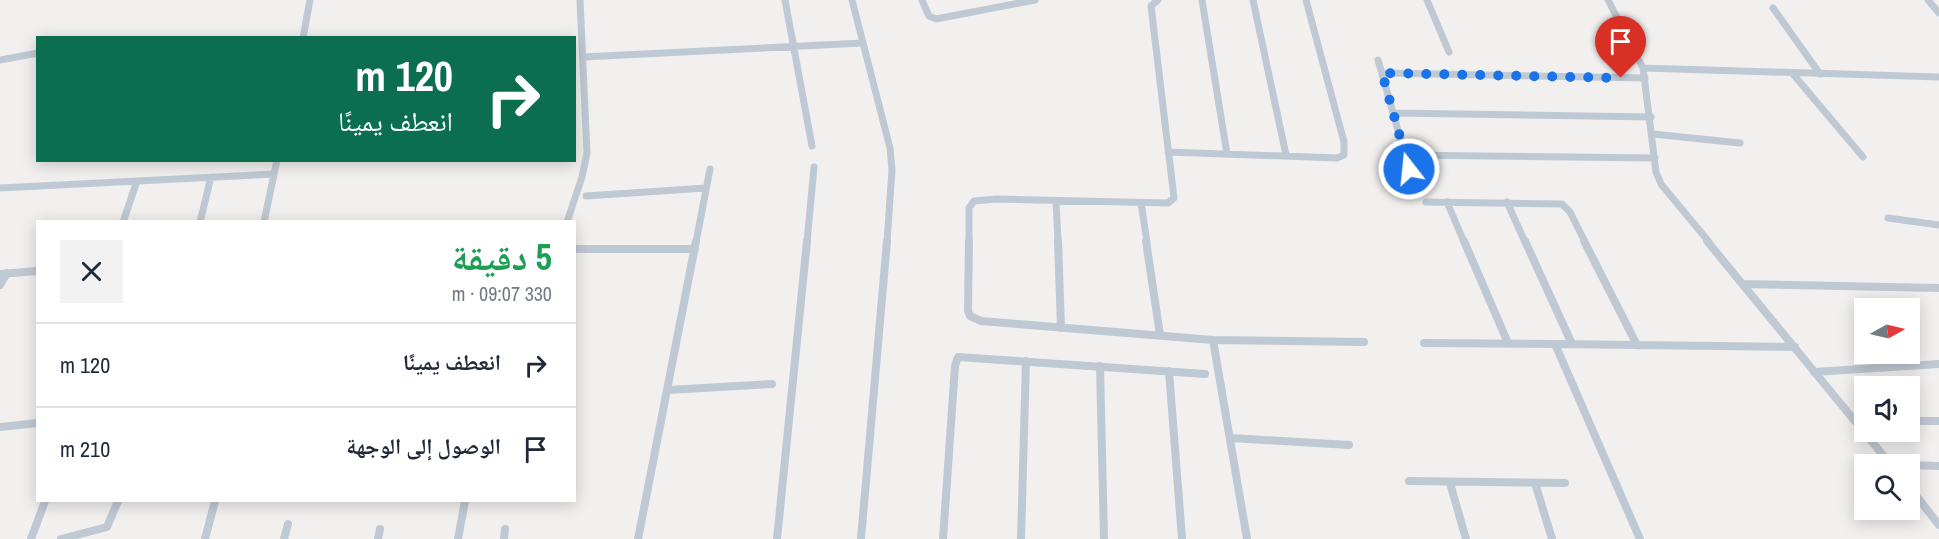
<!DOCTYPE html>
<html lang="ar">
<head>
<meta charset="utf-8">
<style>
  :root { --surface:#fff; --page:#f2f2f3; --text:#1f2937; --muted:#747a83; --line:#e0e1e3 }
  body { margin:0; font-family:"Archivo Narrow","Noto Naskh Arabic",sans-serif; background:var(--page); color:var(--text); direction:rtl; height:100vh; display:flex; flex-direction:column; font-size:22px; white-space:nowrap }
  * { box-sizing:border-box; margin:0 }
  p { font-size:20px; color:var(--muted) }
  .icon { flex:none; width:33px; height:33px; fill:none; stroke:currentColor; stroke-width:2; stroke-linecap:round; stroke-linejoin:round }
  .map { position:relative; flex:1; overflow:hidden; direction:ltr }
  .details { position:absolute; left:36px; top:220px; width:540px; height:282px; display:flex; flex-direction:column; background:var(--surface); border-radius:0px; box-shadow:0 3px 15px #0003; direction:rtl }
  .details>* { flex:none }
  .banner { position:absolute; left:36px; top:36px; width:540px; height:126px; border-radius:0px; box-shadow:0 3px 15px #0003; direction:rtl; background:#0b6e4f; color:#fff; overflow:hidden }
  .needle { width:39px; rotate:82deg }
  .fabs { position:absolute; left:1854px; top:298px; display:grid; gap:12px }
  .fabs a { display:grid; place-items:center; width:66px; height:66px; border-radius:0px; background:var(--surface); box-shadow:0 3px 15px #0003; font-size:30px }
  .pin { position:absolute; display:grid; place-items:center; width:51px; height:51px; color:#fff; margin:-62px -26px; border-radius:50% 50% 50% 0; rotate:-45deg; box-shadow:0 0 6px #0007 }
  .pin .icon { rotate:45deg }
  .me { position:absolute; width:66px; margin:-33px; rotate:344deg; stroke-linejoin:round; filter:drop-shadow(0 0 4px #0008) }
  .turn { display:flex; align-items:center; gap:21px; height:126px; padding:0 24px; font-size:27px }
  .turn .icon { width:78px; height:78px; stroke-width:2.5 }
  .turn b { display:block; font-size:42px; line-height:51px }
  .round { display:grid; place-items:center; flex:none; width:63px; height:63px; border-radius:0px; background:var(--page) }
  .overview { display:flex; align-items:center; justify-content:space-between; height:102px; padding:0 24px }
  h1 { font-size:36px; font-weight:700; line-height:45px; color:#1e9e55 }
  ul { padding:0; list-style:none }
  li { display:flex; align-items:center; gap:18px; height:84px; padding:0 24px; border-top:2px solid var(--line) }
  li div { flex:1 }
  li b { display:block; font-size:22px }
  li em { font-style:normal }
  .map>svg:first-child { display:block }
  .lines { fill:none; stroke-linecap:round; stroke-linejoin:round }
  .minor-far1 { stroke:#bfc9d3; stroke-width:7 }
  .minor { stroke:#bfc9d3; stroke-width:8 }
  .route { stroke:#1a73e8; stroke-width:10; stroke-dasharray:0 18 }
</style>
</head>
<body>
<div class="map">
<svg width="1939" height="539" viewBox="0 0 1939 539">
  <rect width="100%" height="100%" fill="#f2efef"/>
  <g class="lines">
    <path class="minor-far1" d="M785,0L812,146
      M852,0L890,148L892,170L887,242
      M922,0L929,16L936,19L1035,0
      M1202,0L1227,154
      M1253,0L1286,155
      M1427,0L1449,52
      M1608,0L1643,68L1656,172L1661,184L1709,242
      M1928,0L1939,13
      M1773,8L1820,74
      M303,38L310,0
      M583,57L863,43
      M0,60L38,53
      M1378,60L1409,169
      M1643,68L1939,77
      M1382,73L1645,78
      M1793,74L1863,157
      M1393,113L1651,117
      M1653,134L1740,143
      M1168,152L1337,158L1344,155V142L1306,0
      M1405,155L1655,158
      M0,188L274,174
      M586,196L706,188
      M1056,201L1058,242
      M1426,202L1562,204L1570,212L1585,242
      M1447,202L1464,242
      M1507,202L1525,242
      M1141,203L1147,242
      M1888,218L1939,225
      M123,222L137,181
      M200,222L211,177
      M264,222L277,160
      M567,222L582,177L587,153L580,0
      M696,242L710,169
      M807,242L814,167
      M969,242V208L974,201L996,199L1168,203L1174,198L1151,6L1158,0"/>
    <path class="minor" d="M969,241L968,311L970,316L981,321L1213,340L1247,539
      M1058,241L1061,328
      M1146,241L1160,335
      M1464,241L1508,343
      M1525,241L1572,344
      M1584,241L1637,345
      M1707,241L1891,465
      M574,249H695
      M0,274L38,271
      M1744,284L1939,288
      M0,285L7,273
      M1213,340L1364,342
      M1424,343L1555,344
      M1100,366L1104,539
      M1169,371L1182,539
      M1814,372L1939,364
      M668,390L772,384
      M1910,421H1939
      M0,427L38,423
      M1231,438L1349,445
      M1910,465L1939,466
      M1409,481L1565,483
      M1450,483L1466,539
      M1535,483L1552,539
      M1910,488L1939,525
      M31,539L45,501
      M61,539L107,527L118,501
      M205,539L215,501
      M284,539L288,524
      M378,539L380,529
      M458,539L465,501
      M504,539L505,529
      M638,539L696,241
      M777,539L807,241
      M861,539L887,241
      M943,539L955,366L958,357L1205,374
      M1021,539L1026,361
      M1640,539L1555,344L1795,347"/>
  </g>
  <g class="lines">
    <path class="route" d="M1409,169L1382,73L1621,78"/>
  </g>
</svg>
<div class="fabs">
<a><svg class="needle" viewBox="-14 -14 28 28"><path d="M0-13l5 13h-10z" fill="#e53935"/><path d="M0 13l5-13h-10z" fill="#747a83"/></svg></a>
<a><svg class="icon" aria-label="sound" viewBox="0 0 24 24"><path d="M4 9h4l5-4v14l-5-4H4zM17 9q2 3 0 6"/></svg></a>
<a><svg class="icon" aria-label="search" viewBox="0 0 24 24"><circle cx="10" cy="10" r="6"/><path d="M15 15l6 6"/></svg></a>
</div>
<div class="pin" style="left:1621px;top:78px;background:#d93025"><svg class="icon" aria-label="arrive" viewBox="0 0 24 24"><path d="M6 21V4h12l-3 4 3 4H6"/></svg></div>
<svg class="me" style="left:1409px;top:169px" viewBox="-20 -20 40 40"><circle r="17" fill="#1a73e8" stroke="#fff" stroke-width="3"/><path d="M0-11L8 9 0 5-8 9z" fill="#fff"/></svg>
<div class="banner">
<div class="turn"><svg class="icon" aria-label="right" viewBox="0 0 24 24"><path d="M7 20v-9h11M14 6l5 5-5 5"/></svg><div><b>120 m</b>انعطف يمينًا</div></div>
</div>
<section class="details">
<div class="overview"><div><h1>5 دقيقة</h1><p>330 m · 09:07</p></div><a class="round"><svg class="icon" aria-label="close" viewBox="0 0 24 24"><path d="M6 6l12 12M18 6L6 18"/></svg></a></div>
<ul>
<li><svg class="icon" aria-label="right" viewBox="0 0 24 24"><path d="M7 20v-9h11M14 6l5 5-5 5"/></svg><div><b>انعطف يمينًا</b></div><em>120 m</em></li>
<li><svg class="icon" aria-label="arrive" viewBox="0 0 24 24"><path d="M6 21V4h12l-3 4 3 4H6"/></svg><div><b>الوصول إلى الوجهة</b></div><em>210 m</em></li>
</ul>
</section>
</div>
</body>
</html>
